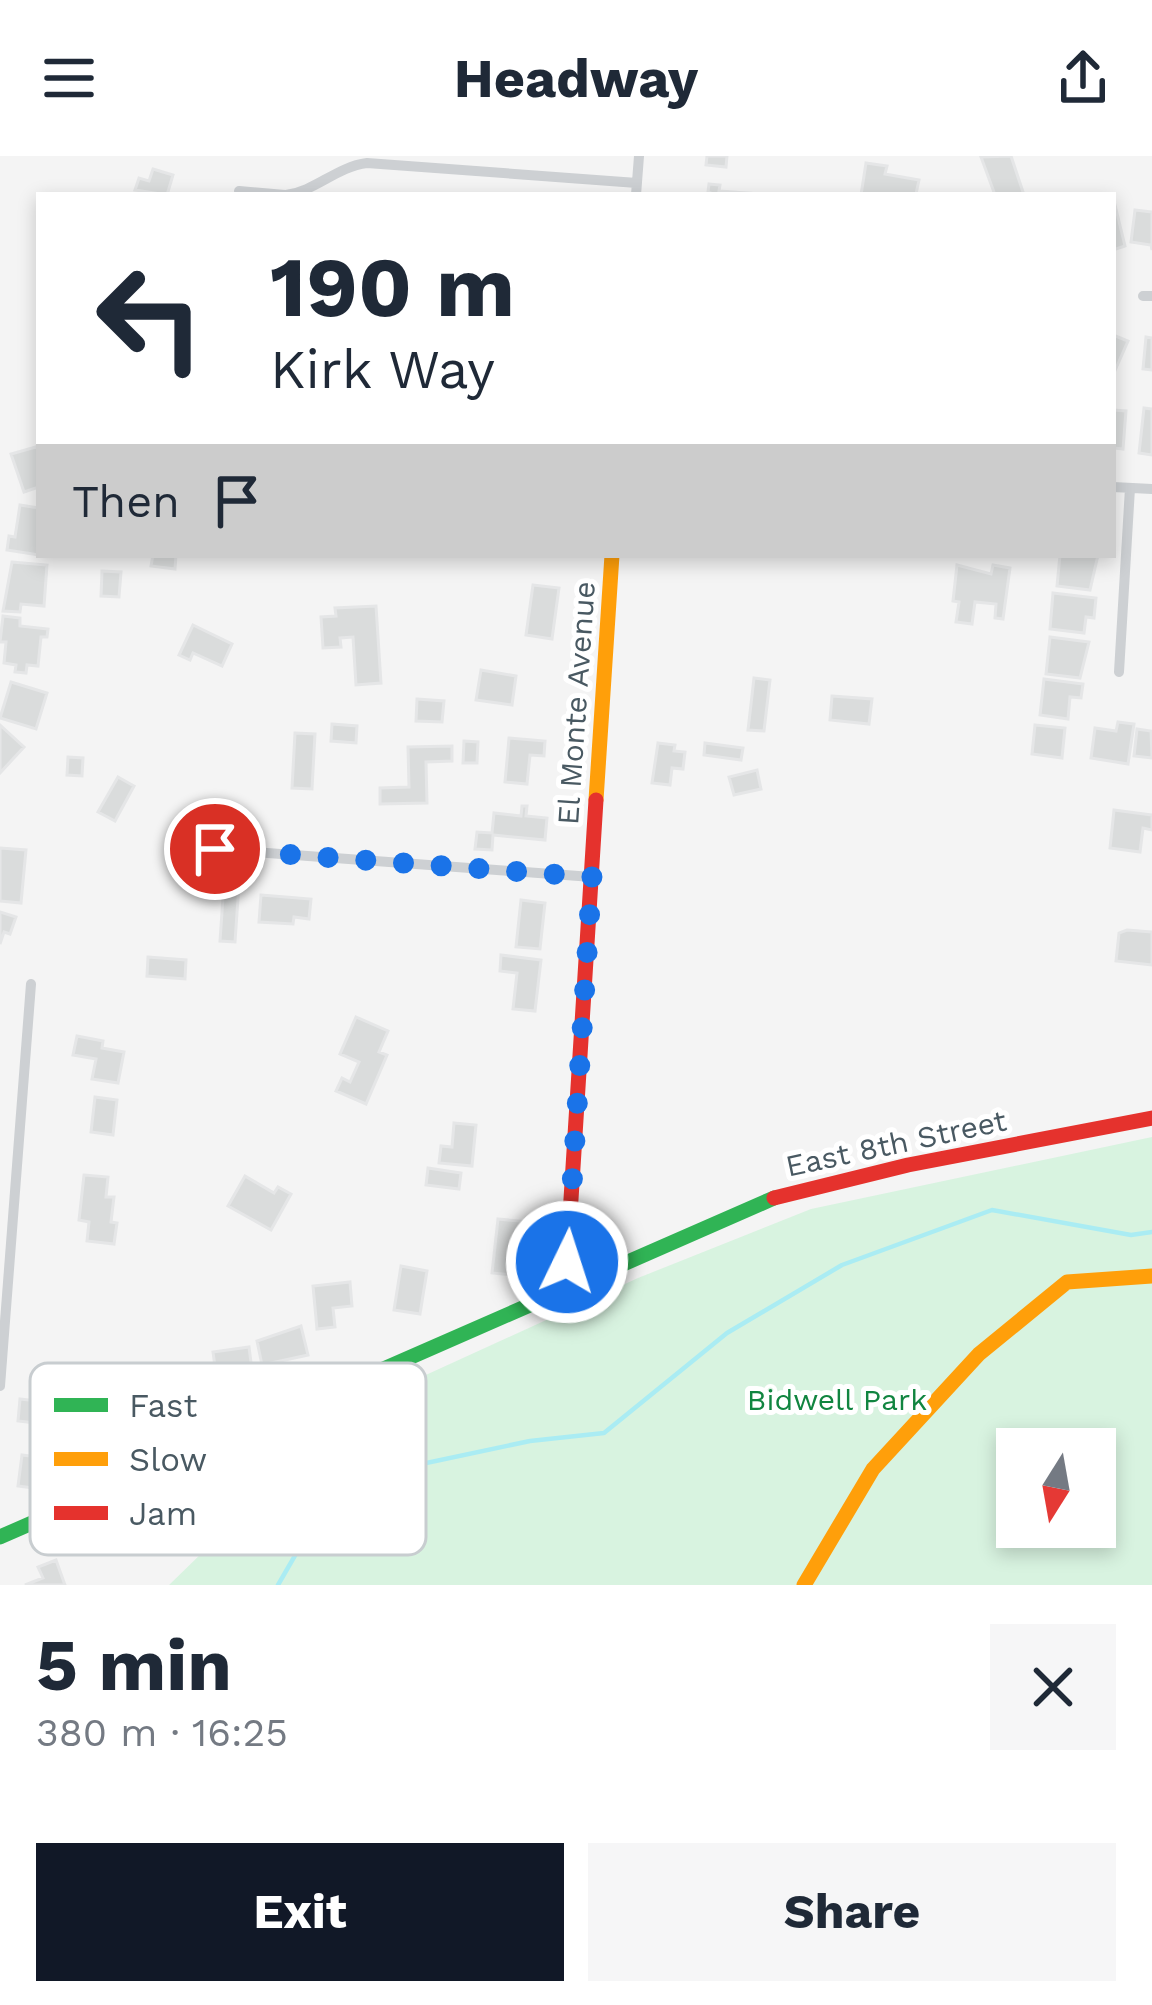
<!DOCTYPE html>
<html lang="en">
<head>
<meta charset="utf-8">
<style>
  :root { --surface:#fff; --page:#f6f6f7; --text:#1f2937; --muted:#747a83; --accent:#111827 }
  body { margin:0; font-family:"Work Sans",sans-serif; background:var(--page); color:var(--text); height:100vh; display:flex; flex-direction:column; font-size:45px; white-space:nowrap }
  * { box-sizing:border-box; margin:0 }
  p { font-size:39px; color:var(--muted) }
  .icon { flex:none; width:66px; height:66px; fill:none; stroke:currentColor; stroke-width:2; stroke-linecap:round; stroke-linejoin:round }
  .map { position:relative; height:1429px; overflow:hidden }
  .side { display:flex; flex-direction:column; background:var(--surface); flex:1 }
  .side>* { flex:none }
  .hud { position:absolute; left:36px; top:36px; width:1080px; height:366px; border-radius:0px; box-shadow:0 6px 18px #0003; background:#fff; color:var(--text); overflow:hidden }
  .needle { width:78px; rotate:191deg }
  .tools { position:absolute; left:996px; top:1272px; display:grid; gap:24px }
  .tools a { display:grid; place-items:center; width:120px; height:120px; border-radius:0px; background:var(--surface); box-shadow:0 6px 18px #0003; font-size:60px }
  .pin { position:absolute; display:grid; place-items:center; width:102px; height:102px; color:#fff; margin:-51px; border:6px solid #fff; border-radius:50%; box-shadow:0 3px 12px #0007 }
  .me { position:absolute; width:132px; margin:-66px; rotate:4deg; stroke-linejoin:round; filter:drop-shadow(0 0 9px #0008) }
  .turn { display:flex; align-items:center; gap:42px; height:252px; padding:0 36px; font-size:54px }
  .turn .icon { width:156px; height:156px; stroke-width:2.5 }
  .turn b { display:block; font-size:84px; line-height:102px }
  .then { display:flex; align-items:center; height:114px; padding:0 36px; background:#0003; gap:24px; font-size:45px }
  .round { display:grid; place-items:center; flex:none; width:126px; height:126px; border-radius:0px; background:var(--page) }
  .headline { display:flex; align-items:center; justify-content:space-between; height:204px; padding:0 36px }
  h1 { font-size:72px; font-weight:700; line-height:90px }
  .cta { display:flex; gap:24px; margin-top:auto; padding:24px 36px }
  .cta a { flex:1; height:138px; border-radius:0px; background:var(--accent); color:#fff; font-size:48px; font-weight:700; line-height:138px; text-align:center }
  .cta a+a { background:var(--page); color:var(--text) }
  header { display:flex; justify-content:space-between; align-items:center; height:156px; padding:0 36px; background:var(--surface); font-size:54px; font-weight:700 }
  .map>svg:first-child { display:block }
  .green { fill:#d8f3e0; fill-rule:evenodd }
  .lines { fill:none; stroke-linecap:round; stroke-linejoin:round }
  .stream { stroke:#aaecf3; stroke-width:4.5 }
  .building { fill:#dadcdc; stroke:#e5e6e7; stroke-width:3 }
  .street { stroke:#cdd0d3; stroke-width:10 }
  .fast { stroke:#30b455; stroke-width:15 }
  .slow { stroke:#ff9f0a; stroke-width:15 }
  .jam { stroke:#e5322d; stroke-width:15 }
  .route { stroke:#1a73e8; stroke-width:21; stroke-dasharray:0 37.8 }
  .labels { text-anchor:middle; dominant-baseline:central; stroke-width:10; stroke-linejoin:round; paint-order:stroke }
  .street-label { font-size:30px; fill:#495962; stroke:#fff }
  .park-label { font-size:30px; fill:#118540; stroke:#fff }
  .key { fill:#fff; stroke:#c8cdd0; stroke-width:3 }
  .key-label { font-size:33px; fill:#495962 }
</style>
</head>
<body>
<header><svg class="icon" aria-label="menu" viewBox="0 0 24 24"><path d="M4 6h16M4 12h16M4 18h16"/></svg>Headway<svg class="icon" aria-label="share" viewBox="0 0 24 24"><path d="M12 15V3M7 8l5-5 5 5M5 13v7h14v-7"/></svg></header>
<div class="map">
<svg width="1152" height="1429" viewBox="0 0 1152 1429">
  <rect width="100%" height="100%" fill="#f4f4f4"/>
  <path class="green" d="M1152,981V1429H169L206,1393L170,1336L638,1122L811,1053ZM1017,1293H1095V1371H1017Z"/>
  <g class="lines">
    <path class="stream" d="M278,1429L315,1365L398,1313L530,1285L604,1277L727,1177L842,1109L992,1054L1131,1079L1152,1076"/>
  </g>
  <path class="building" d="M707,0H727L726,11L706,9Z
    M1011,0L1024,39H995L981,1Z
    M866,7L887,10L885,18L919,24L916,38L921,39H861Z
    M153,13L173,19L167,39L135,34L139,22L149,25Z
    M709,28L720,29L719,35L773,39H715L708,36Z
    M1115,49L1125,90L1113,94V50Z
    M1135,54L1152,56V94L1151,89L1131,86Z
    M1113,179L1128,185L1113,219Z
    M1146,181L1152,182V214L1143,213Z
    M1144,252L1152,253V299L1139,297Z
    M1113,254L1126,255L1123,293L1113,292Z
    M39,290V331L24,336L11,298Z
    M20,349L39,352V399L7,394L9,380L15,381Z
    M153,399H176L175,413L151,410Z
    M1060,399H1098L1090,434L1057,430Z
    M12,406L47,409L44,450L21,448L20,456L3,455Z
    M957,409L991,418L993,409L1010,412L1003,463L995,462L996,448L975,446L972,468L956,466L959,446L953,445Z
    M102,415L121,416L119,441L101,440Z
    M533,429L559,432L552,483L526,479Z
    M1053,437L1096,442L1094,462L1086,461L1084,477L1050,473Z
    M376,450L381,527L356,529L353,481L340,482L341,491L323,492L321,461L336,460L335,452Z
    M3,460L20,462V470L48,473L47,481H41L38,510L27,509L26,517L15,516L16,509L4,507L6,486H0Z
    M193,469L232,488L222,510L193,497L190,504L179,499Z
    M1050,481L1089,486L1080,522L1046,518Z
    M481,514L516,520L512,549L476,544Z
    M754,522L770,524L764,575L748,574Z
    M1044,523L1083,528L1081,542L1070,541L1068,563L1040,559Z
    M11,526L47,537L36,573L0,562Z
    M832,540L872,543L869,568L830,564Z
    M417,543L444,545L442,566L416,565Z
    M1118,566L1134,568L1128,608L1091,602L1095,572L1116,575Z
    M332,568L357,570L356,587L331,585Z
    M0,569L24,591L0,617Z
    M1035,569L1065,572L1062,602L1032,598Z
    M1137,573L1151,575L1152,602L1134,600Z
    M295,577L315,578L312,633L292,632Z
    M509,582L545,585L544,600L530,599L527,628L505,626Z
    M464,585L478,586L477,607H463Z
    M658,587L675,589L674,595L685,596L683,613L672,612L670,629L652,627Z
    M705,587L743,592L741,604L704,599Z
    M452,590V605L426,606L427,647L380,648V632L409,631L408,591Z
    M68,601L83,602L82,620L67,619Z
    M757,614L761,633L734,639L729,621Z
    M118,621L134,630L115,665L98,656Z
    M522,650H527L526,660L547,662L545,684L493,679L492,694L475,693L477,676L492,677L494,657L521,660Z
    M1114,654L1152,659V674L1143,672L1140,696L1110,692Z
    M0,692L26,694L21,747L0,745Z
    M224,727L239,728L235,786L220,785Z
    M261,739L311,743L309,763L294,761L293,768L259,766Z
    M521,744L545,747L540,793L516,791Z
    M0,756L16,761L10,778L4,776L0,788Z
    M1127,774L1152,776V809L1116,805L1119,777Z
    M501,799L541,804L535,855L513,853L517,817L500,815Z
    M148,801L186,804L185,823L147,820Z
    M356,861L388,875L379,896L387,899L366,948L336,935L342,922L350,926L359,906L340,898Z
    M77,880L103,885L102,892L124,896L118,927L92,923L96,903L73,899Z
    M95,941L117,944L113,979L91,976Z
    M454,967L476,969L472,1010L439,1007L441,990L452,991Z
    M428,1012L461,1017L459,1033L426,1029Z
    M84,1019L108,1021L106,1041H114L111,1066L117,1067L114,1088L87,1085L89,1066L79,1064Z
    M245,1020L274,1037L278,1031L291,1038L271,1074L228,1050Z
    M498,1063L530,1066L528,1084L516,1083L512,1119L492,1117Z
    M401,1110L427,1115L420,1158L394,1154Z
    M350,1126L352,1150L333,1152L335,1171L317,1173L313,1130Z
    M301,1170L308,1199L262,1209L257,1185Z
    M249,1191L252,1214L232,1217L235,1237L219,1240L213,1196Z
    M20,1243L38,1245L36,1267L18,1265Z
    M22,1299L38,1301L35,1323L42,1324L41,1333L18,1330Z
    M56,1404L65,1429H25L43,1422L38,1411Z"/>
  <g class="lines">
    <path class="street" d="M239,35L285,39
      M286,39C316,35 336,11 367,7L637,27
      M636,39L639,0
      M1143,140H1152
      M1113,331L1152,333
      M1119,516L1130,332
      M215,693L592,721
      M0,1230L31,828"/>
    <path class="fast" d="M0,1381L774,1042"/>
    <path class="slow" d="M596,644L612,399
      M804,1429L873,1313L979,1198L1067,1126L1152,1120"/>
    <path class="jam" d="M774,1042L908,1009L1152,962
      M575,1129L567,1107L596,644"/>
  </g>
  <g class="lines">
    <path class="route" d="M215,693L592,721L567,1106"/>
  </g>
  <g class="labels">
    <g class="street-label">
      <text transform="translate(576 547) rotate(-86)">El Monte Avenue</text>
      <text transform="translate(896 987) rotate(-12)">East 8th Street</text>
    </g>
    <g class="park-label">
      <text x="837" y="1243">Bidwell Park</text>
    </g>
  </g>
  <rect x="30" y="1207" width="396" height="192" rx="18" class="key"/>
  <rect x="54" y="1242" width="54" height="14" fill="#30b455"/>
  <rect x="54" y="1296" width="54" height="14" fill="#ff9f0a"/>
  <rect x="54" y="1350" width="54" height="14" fill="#e5322d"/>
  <g class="key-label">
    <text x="129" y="1261">Fast</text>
    <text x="129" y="1315">Slow</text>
    <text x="129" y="1369">Jam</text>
  </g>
</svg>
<div class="tools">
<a><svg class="needle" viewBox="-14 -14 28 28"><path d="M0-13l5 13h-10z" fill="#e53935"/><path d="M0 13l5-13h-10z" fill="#747a83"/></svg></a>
</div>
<div class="pin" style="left:215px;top:693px;background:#d93025"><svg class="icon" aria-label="arrive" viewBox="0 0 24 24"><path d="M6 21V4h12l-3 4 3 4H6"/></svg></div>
<svg class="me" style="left:567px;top:1106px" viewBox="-20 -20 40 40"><circle r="17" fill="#1a73e8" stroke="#fff" stroke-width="3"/><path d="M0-11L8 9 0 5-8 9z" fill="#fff"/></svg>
<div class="hud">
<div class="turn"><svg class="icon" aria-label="left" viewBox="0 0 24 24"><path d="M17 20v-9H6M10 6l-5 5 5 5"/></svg><div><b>190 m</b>Kirk Way</div></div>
<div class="then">Then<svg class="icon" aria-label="arrive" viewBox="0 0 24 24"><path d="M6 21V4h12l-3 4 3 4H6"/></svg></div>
</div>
</div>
<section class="side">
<div class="headline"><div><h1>5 min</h1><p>380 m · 16:25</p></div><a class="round"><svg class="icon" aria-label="close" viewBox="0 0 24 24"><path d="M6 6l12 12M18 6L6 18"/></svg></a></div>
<div class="cta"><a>Exit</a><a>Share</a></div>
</section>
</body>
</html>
